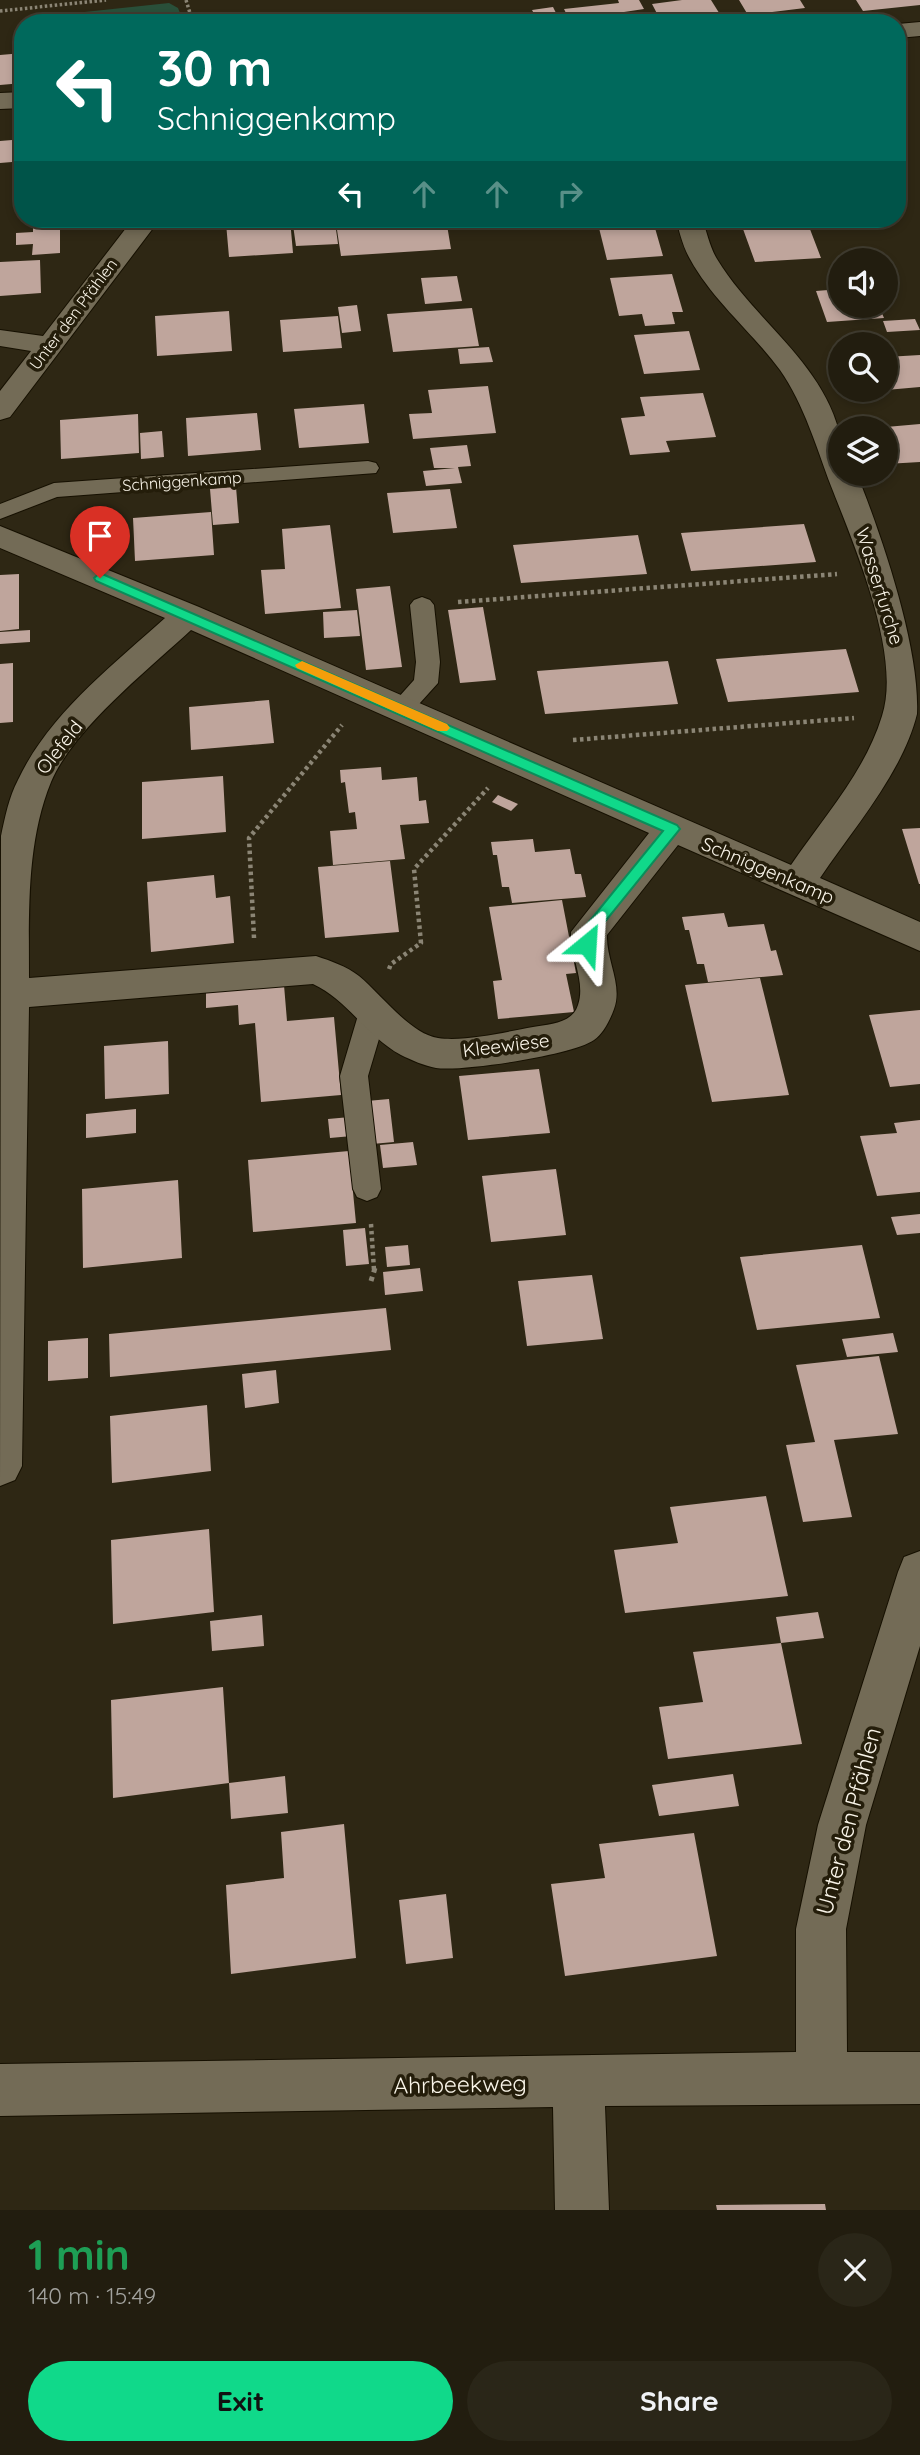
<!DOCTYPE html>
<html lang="en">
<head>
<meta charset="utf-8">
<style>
  :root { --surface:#221d0f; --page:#2a2618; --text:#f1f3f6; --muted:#a2a29e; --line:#3f3b2f; --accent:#10d98a }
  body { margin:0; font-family:Quicksand,sans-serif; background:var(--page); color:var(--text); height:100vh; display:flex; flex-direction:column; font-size:26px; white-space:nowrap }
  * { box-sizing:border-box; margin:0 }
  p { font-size:23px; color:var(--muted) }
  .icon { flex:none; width:38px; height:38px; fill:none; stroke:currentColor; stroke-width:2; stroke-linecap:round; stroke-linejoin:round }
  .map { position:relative; height:2210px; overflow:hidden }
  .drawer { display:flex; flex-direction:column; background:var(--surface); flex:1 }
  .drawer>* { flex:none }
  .hud { position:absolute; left:14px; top:14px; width:892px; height:214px; border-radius:28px; box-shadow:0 4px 10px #0003,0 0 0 2px var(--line); background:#00695c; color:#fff; overflow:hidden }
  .tools { position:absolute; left:828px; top:248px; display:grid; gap:14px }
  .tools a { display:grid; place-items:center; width:70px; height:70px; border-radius:50%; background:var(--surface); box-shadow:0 4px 10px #0003,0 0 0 2px var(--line); font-size:35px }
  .pin { position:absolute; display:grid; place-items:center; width:60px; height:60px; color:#fff; margin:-72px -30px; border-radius:50% 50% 50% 0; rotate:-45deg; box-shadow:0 0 7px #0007 }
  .pin .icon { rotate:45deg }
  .me { position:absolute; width:77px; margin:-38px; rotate:27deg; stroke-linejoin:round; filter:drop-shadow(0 0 5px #0008) }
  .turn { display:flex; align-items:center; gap:24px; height:147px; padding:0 28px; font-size:32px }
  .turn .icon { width:91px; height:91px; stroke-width:2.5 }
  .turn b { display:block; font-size:49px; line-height:60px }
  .lanes { display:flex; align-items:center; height:66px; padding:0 28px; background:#0003; justify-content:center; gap:35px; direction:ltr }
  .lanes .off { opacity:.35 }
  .round { display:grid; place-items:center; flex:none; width:74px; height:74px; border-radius:37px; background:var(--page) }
  .headline { display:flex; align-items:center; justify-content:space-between; height:119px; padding:0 28px }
  h1 { font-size:42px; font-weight:700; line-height:52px; color:#1e9e55 }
  .button { display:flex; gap:14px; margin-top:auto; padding:14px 28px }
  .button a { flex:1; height:80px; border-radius:42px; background:var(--accent); color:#111; font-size:28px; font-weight:700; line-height:80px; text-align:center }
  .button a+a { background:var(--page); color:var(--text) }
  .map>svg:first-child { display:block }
  .green { fill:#294f39 }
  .building { fill:#bfa59c }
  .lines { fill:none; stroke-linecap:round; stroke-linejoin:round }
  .service-casing { stroke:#161001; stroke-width:2 }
  .minor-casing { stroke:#161001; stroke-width:2 }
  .path-far2 { stroke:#8b8575; stroke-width:3.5; stroke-dasharray:2.5 2.5; stroke-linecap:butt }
  .path-far1 { stroke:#8b8575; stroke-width:4.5; stroke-dasharray:3.5 3.5; stroke-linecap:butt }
  .path { stroke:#8b8575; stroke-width:5; stroke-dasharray:4.5 4.5; stroke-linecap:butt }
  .service { fill:#736b56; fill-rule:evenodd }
  .minor { fill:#736b56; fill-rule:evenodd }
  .route { fill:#10d98a; stroke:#0a8d5a; stroke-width:2 }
  .slow { fill:#f59e0b }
  .labels { text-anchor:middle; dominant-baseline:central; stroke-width:7; stroke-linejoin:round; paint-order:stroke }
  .far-street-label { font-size:16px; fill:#f9f4e8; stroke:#241d0a }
  .street-label { font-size:19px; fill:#f9f4e8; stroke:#241d0a }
  .near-street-label { font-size:23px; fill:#f9f4e8; stroke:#241d0a }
</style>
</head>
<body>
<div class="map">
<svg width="920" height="2210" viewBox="0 0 920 2210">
  <rect width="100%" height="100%" fill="#2e2714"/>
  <path class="green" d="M169,3L178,8L184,23H77L75,13Z"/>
  <path class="building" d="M618,0H639L644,9L624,12L630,23H571L564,9L619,3Z
    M682,0H711L721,16L662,23L652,4Z
    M739,0H800L805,8L748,15Z
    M856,0H920V5L863,11Z
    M553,7L561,23H539L532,10Z
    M23,53V83L0,85V55Z
    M12,140V162L0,163V141Z
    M33,219H93V228L60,230V253L32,255L33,244L16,245V233L33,232Z
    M290,219L293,253L229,257L226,223Z
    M368,219H446L451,249L341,256L337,230L369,229Z
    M582,219H619L620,222L583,224Z
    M653,221L663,256L607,260L598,224Z
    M335,222L338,244L296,246L293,225Z
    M808,224L821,258L755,262L743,229Z
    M40,260L41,293L0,296V262Z
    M672,274L683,312H672L675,324L645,326L642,314L619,316L610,278Z
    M457,276L462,301L425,304L421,278Z
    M840,289V306H879L884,318L827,322L816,291Z
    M357,305L361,331L342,333L338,307Z
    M472,308L479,346L393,352L387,314Z
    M229,311L232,351L157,356L155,316Z
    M338,316L342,348L283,352L280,320Z
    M915,319L920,330L887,332L883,321Z
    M689,331L700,370L644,374L634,335Z
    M489,347L493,362L460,364L458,349Z
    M920,355V387L886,390V357Z
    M488,386L496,433L413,439L409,414L432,413L428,390Z
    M703,393L716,437L666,441L670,452L630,455L621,418L645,416L640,397Z
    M364,404L369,443L299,448L294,409Z
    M257,413L261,450L188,456L186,418Z
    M138,414L139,453L61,459L60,420Z
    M920,424V462L886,464V427Z
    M162,431L164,457L141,459L140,433Z
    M467,445L471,466L458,467L462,483L426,486L423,471L455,468H434L430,448Z
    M236,487L239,523L213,525L210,489Z
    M450,489L457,528L393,533L387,493Z
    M211,512L214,555L135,561L133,518Z
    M804,524L816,562L691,571L681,533Z
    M330,525L341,608L265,614L261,570L285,569L282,529Z
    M638,535L647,574L521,583L513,545Z
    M19,574V629L0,631V575Z
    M390,586L402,667L366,670L356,589Z
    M483,607L496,680L460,683L448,610Z
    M357,610L360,636L324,638L323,612Z
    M30,630V642L0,644V632Z
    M846,649L859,692L728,702L716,659Z
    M668,661L678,704L545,714L537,671Z
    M13,663V722L0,723V664Z
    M269,700L274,743L191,750L189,707Z
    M381,767L382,780L417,777L419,801L426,800L429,823L400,825L405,859L333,865L330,831L357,829L355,812L349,813L345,782L341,783L340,770Z
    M223,776L226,832L142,839V782Z
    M498,795L518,804L511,811L492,802Z
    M920,828V884H919L902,829Z
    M533,839L535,852L570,849L575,874H581L586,897L512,903L509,887H502L497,855H493L491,842Z
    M390,861L399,932L325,938L318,867Z
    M214,875L216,898L230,896L234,943L151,952L147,882Z
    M562,900L576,973L566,974L574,1012L498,1019L493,981L502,980L489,907Z
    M724,913L728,927L764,924L771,951L776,950L783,975L708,982L704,964H697L689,930H685L682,917Z
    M760,978L789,1095L712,1102L685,985Z
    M284,985L287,1021L334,1017L341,1095L261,1102L255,1023L239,1025L238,1005L206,1008V992Z
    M920,1010V1084L890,1087L869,1015Z
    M168,1041L169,1094L105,1099L104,1046Z
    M539,1069L550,1133L468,1140L459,1076Z
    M389,1099L394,1142L372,1144L367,1101Z
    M136,1109V1133L86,1138V1114Z
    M350,1117L352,1136L330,1138L328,1119Z
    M920,1120V1192L877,1196L860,1136L897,1133L894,1123Z
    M413,1142L417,1165L383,1168L380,1145Z
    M349,1151L356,1223L253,1232L248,1160Z
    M556,1169L566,1235L491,1242L482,1176Z
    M178,1180L182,1258L83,1268L82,1189Z
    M920,1214V1233L897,1235L891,1217Z
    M365,1228L369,1264L346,1266L343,1230Z
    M408,1245L410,1265L387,1267L385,1247Z
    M862,1245L880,1318L757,1330L740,1257Z
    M420,1268L423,1291L385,1295L383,1272Z
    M592,1275L603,1339L527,1346L518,1281Z
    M386,1308L391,1350L110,1377L109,1334Z
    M893,1333L898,1352L847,1357L842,1339Z
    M88,1338V1378L48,1381V1341Z
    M879,1356L898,1434L834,1440L852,1517L803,1522L786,1445L815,1442L796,1365Z
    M276,1370L279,1403L245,1408L242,1374Z
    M207,1405L211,1471L112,1483L110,1416Z
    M766,1496L788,1596L625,1613L614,1550L678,1543L670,1507Z
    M209,1529L214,1612L113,1624L111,1540Z
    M818,1612L824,1638L781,1643L776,1617Z
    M262,1615L264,1646L212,1651L210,1621Z
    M781,1643L802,1744L668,1759L659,1707L703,1702L693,1652Z
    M223,1687L229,1783L113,1798L111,1700Z
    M733,1774L739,1806L659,1816L652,1785Z
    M285,1776L288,1813L231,1819L229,1783Z
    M344,1824L356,1958L231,1974L226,1885L284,1878L281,1832Z
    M694,1833L717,1956L565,1976L551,1884L605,1878L599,1844Z
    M446,1894L453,1958L406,1964L399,1900Z
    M825,2204L826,2210H717L716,2205Z"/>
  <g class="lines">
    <g class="service-casing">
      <path id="service" d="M368,461L376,463L379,468L376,473L57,497L0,519V504L54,483Z
        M422,597L430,600L434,605L440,662L438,683L410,714L401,716L392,714L389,708L414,680L416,662L410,605L414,600Z
        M373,1001L383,1004L387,1012L368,1076L381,1189L377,1197L367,1201L357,1197L353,1189L340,1076L359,1012L363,1004Z"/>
    </g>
    <g class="minor-casing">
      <path id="minor" d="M920,22V36L898,38V24Z
        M23,92V108L0,109V93Z
        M133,219H160L10,417L0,420V391L31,351L0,346V330L43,336Z
        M676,219H702C707,232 710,248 717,259C754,320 820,360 839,431C843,444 840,461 840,474H857C882,537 920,647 917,714C903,772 853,829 820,878L920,922V951L678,845L607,935C606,960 623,985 614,1009C610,1020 603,1034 594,1040C573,1055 462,1072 436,1068C425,1066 411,1060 401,1055C367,1037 348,1000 313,984L29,1007L22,1466L15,1480L0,1486L1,836C5,817 9,797 18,780C49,714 112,666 165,618L0,548V526L199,607L791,865C823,818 865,772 882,716C902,655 854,545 831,486C817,449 804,404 780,370C752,332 713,301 690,259C683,247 679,231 676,219ZM191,630L649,833L571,932C570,956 586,982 578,1005C572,1024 549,1024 533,1027C506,1032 464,1042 438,1038C410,1034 380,993 359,976C346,966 331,961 316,956L29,978C29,914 26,843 51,782C73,729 149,669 191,630Z
        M920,1551V1646L866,1825L846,1929L847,2052H920V2104L605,2106L609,2210H555L553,2107L0,2116V2064L796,2052V1929L818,1825L898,1572L904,1557Z"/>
    </g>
    <path class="path-far2" d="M186,0L193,23
      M0,11L106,0"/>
    <path class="path-far1" d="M458,602L837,574
      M573,740L854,718
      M254,938L249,838L342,725
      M389,969L391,964L421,943L414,869L488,788
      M371,1224L374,1270"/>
    <path class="path" d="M371,1281L375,1268"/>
    <use href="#service" class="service"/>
    <use href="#minor" class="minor"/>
  </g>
  <path class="route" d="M100,573L677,825L680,829L603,924L597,934L593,948H582L580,944L584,928L663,831L96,581L94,578Z"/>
  <path class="slow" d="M302,661L447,724L450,728L447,731H438L297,668L295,665Z"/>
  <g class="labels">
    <g class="far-street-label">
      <text transform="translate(73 314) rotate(-53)">Unter den Pfählen</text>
      <text transform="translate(182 481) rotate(-4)">Schniggenkamp</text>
    </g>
    <g class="street-label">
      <text transform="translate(880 586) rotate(73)">Wasserfurche</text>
      <text transform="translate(59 747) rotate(-52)">Olefeld</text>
      <text transform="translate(768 870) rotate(23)">Schniggenkamp</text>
      <text transform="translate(506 1045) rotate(-7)">Kleewiese</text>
    </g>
    <g class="near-street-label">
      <text transform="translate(848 1821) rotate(-75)">Unter den Pfählen</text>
      <text transform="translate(460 2084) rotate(-1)">Ahrbeekweg</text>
    </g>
  </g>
</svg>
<div class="tools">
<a><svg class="icon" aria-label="sound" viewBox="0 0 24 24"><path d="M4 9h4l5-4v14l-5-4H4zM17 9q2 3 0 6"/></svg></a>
<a><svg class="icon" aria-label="search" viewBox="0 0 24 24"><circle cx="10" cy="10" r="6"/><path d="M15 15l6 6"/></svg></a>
<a><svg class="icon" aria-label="layers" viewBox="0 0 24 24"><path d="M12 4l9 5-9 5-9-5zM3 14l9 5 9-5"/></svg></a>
</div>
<div class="pin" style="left:100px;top:578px;background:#d93025"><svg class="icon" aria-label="arrive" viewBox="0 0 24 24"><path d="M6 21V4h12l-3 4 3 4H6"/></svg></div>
<svg class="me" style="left:587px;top:944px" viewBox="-20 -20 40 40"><path d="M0-17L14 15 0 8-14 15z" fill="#10d98a" stroke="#fff" stroke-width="4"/></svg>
<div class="hud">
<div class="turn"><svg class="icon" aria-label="left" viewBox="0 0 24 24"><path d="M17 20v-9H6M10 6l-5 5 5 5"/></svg><div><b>30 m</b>Schniggenkamp</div></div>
<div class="lanes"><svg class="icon" aria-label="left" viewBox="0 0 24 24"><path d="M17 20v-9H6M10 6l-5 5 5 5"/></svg><svg class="icon off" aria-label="ahead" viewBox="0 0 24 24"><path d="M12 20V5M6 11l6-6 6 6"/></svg><svg class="icon off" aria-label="ahead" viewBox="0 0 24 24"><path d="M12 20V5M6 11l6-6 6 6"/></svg><svg class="icon off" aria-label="right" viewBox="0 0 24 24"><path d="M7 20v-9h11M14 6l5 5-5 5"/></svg></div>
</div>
</div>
<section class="drawer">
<div class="headline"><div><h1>1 min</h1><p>140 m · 15:49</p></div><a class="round"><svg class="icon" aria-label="close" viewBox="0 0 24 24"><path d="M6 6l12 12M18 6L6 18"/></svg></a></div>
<div class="button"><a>Exit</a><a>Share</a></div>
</section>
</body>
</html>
